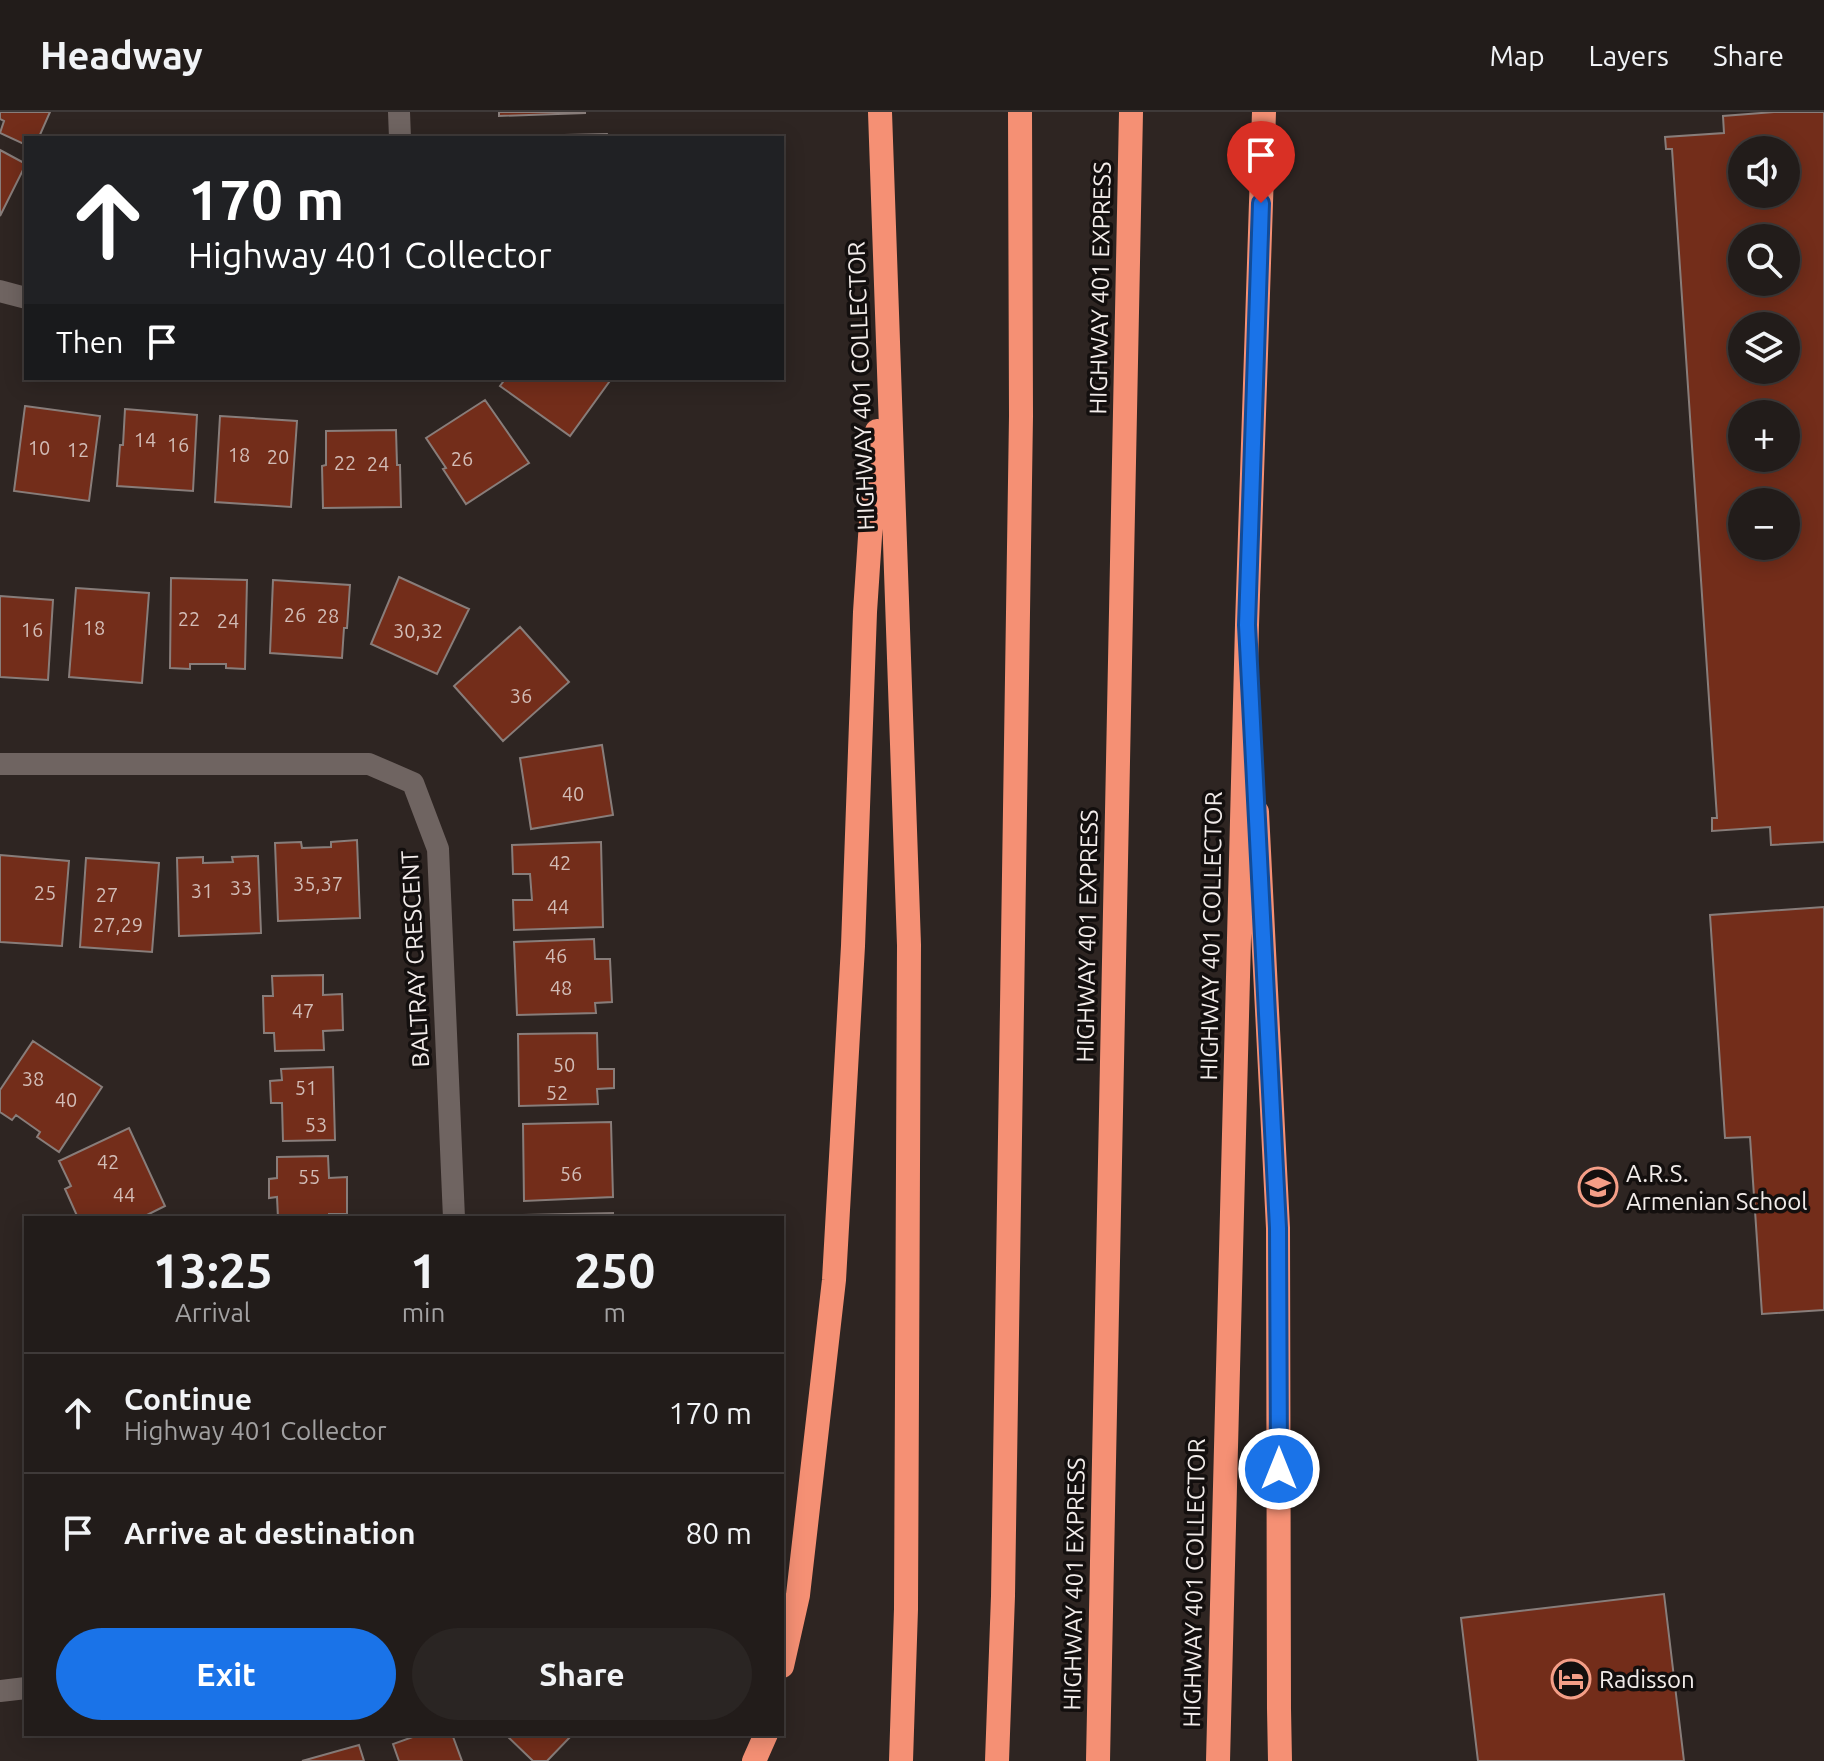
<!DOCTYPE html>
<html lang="en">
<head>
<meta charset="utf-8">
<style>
  :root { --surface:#221c1a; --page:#2a2523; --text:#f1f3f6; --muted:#a2a1a2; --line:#3f3a39; --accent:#1a73e8 }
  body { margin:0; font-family:Ubuntu,sans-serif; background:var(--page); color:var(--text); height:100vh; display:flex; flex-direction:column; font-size:30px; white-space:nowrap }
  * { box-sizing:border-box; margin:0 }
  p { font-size:26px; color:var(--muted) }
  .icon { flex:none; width:44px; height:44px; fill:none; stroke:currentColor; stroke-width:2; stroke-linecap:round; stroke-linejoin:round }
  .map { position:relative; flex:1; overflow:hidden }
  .drawer { position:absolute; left:24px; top:1104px; width:760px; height:520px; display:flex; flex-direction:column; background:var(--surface); border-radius:0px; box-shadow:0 4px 20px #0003,0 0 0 2px var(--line) }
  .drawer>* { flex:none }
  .top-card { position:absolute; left:24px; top:24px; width:760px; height:244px; border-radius:0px; box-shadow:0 4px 20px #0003,0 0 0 2px var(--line); background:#202124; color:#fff; overflow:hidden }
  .controls { position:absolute; left:1728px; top:24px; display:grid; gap:16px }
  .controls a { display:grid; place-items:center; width:72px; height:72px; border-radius:50%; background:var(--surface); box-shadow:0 4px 20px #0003,0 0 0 2px var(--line); font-size:40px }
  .pin { position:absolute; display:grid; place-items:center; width:68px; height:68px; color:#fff; margin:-82px -34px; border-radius:50% 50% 50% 0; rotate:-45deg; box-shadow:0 0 8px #0007 }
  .pin .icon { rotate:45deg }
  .me { position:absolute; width:88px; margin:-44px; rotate:0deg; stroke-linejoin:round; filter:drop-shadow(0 0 6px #0008) }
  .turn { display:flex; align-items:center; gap:28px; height:168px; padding:0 32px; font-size:36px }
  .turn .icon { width:104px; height:104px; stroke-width:2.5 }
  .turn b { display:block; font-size:56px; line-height:68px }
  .then { display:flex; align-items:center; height:76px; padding:0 32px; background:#0003; gap:16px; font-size:30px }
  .eta { display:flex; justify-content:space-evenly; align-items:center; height:136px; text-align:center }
  .eta b { font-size:48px; font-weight:700; line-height:56px }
  .cta { display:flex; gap:16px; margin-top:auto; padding:16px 32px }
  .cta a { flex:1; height:92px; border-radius:48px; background:var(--accent); color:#fff; font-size:32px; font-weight:700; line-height:92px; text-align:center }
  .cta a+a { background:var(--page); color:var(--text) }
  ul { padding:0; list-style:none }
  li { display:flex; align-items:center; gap:24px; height:120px; padding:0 32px; border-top:2px solid var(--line) }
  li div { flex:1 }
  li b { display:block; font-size:30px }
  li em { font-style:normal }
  header { display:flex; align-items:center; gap:48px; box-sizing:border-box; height:112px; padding:0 40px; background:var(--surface); border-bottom:2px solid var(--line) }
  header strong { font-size:38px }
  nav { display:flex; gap:44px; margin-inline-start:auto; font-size:28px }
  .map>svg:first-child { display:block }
  .building { fill:#732d1a; stroke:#887d7a; stroke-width:2; fill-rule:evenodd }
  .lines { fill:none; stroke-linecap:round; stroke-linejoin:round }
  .minor { stroke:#6f6461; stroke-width:22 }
  .motorway { stroke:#f59074; stroke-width:24 }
  .route-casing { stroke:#114b97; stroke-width:20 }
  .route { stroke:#1a73e8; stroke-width:14 }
  .labels { text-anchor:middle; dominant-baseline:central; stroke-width:7; stroke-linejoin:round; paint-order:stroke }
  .number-label { font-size:20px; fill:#d2bcb6 }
  .street-label { font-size:24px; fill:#f2ecea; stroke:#130f0e }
  .poi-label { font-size:24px; fill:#f2ecea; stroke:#130f0e; text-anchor:start }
</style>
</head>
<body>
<header>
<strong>Headway</strong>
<nav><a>Map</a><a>Layers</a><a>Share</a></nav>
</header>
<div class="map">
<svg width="1824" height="1649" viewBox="0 0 1824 1649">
  <rect width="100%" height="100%" fill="#2e2522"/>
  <path class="building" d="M0,0H50L39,25L26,26V33L0,21L4,9L0,7Z
    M499,0H585V1L499,4Z
    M1774,0H1824V730L1771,733L1770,715L1712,719V706H1717L1672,37H1666L1665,25L1724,21L1723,4ZM1742,38H1786V82H1742ZM1742,126H1786V170H1742ZM1742,214H1786V258H1742ZM1742,302H1786V346H1742ZM1742,390H1786V434H1742Z
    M607,22L608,26H521V24Z
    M0,38L26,52L0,104Z
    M506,266H612L570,324L500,274Z
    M485,288L529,351L466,392L443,357L446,356L426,326Z
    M25,294L100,304L89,389L14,379Z
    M125,297L197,303L193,379L117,374L120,333H123Z
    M220,304L297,309L291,395L215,390Z
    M396,318L397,353H400L401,395L323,396L322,354L326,353V319Z
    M399,465L469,497L437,562L371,532Z
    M171,466L247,468L245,557L226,556V552H190V557L170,556Z
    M273,468L350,473L347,516H344L342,546L270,541Z
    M76,476L149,481L142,571L69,565Z
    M0,484L53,488L48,568L0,565Z
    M520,515L569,570L503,629L454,574Z
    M602,633L613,703L531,717L520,646Z
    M357,728L360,806L278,809L275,731L301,730L302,736L331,735V730Z
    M601,730L603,815L514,818L513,788H532L530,762H513L512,733Z
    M0,743L69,749L62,834L0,830Z
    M258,744L261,821L179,824L177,746L203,745V751L233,750L232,745Z
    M86,746L159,751L152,840L80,835Z
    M1824,795V1198L1762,1202L1750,1025L1725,1026L1710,803Z
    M594,827L595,847H610L612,890L595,891L596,901L517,903L514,830Z
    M323,863V883L342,882L343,918L323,919L324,938L275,939L274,921H264L263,884H273L272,864Z
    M597,921L598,957H614V976L597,977L598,992L519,994L518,922Z
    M33,929L102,975L59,1040L37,1025L40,1020L16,1003L12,1008L0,1000V978Z
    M333,955L335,1028L283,1029L282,991H271L270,969L282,968L281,957Z
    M611,1010L613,1085L524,1089L523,1012Z
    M129,1016L165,1094L141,1106H85L84,1104L78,1106L65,1077L71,1074L59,1049Z
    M328,1044L329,1066L347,1065V1102H329V1106H278L277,1085L269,1086V1067L277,1066V1045Z
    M613,1101V1106H525L524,1103Z
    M1664,1482L1684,1649H1478L1461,1506Z
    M421,1622H452L462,1649H399L393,1632Z
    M505,1622H573L547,1649H533Z
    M359,1633L364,1649H302Z"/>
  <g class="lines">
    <path class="minor" d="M399,0L400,26
      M0,179L26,186
      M0,652H369L413,671L438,737L454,1106
      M0,1579L26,1576"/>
    <path class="motorway" d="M880,0L909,833L906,1497L901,1649
      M1257,700L1278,1116L1279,1597L1280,1649
      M782,1554L798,1483L834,1168L853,834L865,500L877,319
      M754,1649L766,1622
      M997,1649L1003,1484L1021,304L1020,0
      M1098,1649L1131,0
      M1218,1649L1247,513L1264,0"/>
  </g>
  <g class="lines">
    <g class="route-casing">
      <path id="route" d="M1261,91L1247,513L1278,1116L1279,1357"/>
    </g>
    <use href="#route" class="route"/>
  </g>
  <defs>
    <g id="school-ring" transform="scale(2)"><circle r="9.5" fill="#130f0e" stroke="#f49e87" stroke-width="1.5"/><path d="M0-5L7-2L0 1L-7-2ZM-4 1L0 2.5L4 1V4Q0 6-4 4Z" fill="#f49e87"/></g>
    <g id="hotel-ring" transform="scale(2)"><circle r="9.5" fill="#130f0e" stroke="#f49e87" stroke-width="1.5"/><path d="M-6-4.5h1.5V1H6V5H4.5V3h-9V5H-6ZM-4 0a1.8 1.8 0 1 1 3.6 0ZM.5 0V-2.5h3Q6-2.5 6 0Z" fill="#f49e87"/></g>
  </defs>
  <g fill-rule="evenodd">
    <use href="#school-ring" x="1598" y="1075"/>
    <use href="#hotel-ring" x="1571" y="1567"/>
  </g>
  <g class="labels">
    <g class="number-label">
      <text x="145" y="327">14</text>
      <text x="178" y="332">16</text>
      <text x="39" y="335">10</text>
      <text x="78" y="337">12</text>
      <text x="239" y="342">18</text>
      <text x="278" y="344">20</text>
      <text x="462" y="346">26</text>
      <text x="345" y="350">22</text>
      <text x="378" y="351">24</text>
      <text x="295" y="502">26</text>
      <text x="328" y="503">28</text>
      <text x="189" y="506">22</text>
      <text x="228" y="508">24</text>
      <text x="94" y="515">18</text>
      <text x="32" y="517">16</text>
      <text x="418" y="518">30,32</text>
      <text x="521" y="583">36</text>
      <text x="573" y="681">40</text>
      <text x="560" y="750">42</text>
      <text x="318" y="771">35,37</text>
      <text x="241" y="775">33</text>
      <text x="202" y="778">31</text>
      <text x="45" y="780">25</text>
      <text x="107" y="782">27</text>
      <text x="558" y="794">44</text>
      <text x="118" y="812">27,29</text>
      <text x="556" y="843">46</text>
      <text x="561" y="875">48</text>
      <text x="303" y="898">47</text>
      <text x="564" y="952">50</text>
      <text x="33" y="966">38</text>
      <text x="306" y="975">51</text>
      <text x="557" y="980">52</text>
      <text x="66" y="987">40</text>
      <text x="316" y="1012">53</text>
      <text x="108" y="1049">42</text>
      <text x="571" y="1061">56</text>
      <text x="309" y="1064">55</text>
      <text x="124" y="1082">44</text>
    </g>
    <g class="street-label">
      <text transform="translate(1100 176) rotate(-89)">HIGHWAY 401 EXPRESS</text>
      <text transform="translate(861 274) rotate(-92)">HIGHWAY 401 COLLECTOR</text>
      <text transform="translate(1087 824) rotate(-89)">HIGHWAY 401 EXPRESS</text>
      <text transform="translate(1211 824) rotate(-89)">HIGHWAY 401 COLLECTOR</text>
      <text transform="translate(415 847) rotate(-93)">BALTRAY CRESCENT</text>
      <text transform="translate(1194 1471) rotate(-89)">HIGHWAY 401 COLLECTOR</text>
      <text transform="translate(1074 1472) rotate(-89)">HIGHWAY 401 EXPRESS</text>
    </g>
    <g class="poi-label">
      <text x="1626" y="1061">A.R.S.<tspan x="1626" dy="28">Armenian School</tspan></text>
      <text x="1599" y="1567">Radisson</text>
    </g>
  </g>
</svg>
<div class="controls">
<a><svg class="icon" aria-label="sound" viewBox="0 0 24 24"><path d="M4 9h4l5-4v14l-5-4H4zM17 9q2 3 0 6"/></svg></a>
<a><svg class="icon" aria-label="search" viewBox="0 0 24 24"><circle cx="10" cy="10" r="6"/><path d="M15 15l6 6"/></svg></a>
<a><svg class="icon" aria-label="layers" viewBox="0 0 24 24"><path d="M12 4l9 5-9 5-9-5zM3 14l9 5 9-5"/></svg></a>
<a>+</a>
<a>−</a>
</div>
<div class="pin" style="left:1261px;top:91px;background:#d93025"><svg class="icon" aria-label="arrive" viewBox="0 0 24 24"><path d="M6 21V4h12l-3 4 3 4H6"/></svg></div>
<svg class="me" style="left:1279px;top:1357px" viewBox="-20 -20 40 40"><circle r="17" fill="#1a73e8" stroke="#fff" stroke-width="3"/><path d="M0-11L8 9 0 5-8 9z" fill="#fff"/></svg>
<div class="top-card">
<div class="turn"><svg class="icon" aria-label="ahead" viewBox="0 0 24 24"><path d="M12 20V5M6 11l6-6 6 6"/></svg><div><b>170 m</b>Highway 401 Collector</div></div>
<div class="then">Then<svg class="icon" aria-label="arrive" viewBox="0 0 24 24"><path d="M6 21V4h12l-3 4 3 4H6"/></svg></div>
</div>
<section class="drawer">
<div class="eta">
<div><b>13:25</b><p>Arrival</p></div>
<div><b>1</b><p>min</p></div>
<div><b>250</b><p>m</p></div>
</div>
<ul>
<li><svg class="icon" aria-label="ahead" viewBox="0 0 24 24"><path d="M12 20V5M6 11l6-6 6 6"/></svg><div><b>Continue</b><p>Highway 401 Collector</p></div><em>170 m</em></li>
<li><svg class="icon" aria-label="arrive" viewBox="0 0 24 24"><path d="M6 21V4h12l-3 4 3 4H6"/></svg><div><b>Arrive at destination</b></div><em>80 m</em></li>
</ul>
<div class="cta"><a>Exit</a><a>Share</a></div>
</section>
</div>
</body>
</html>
